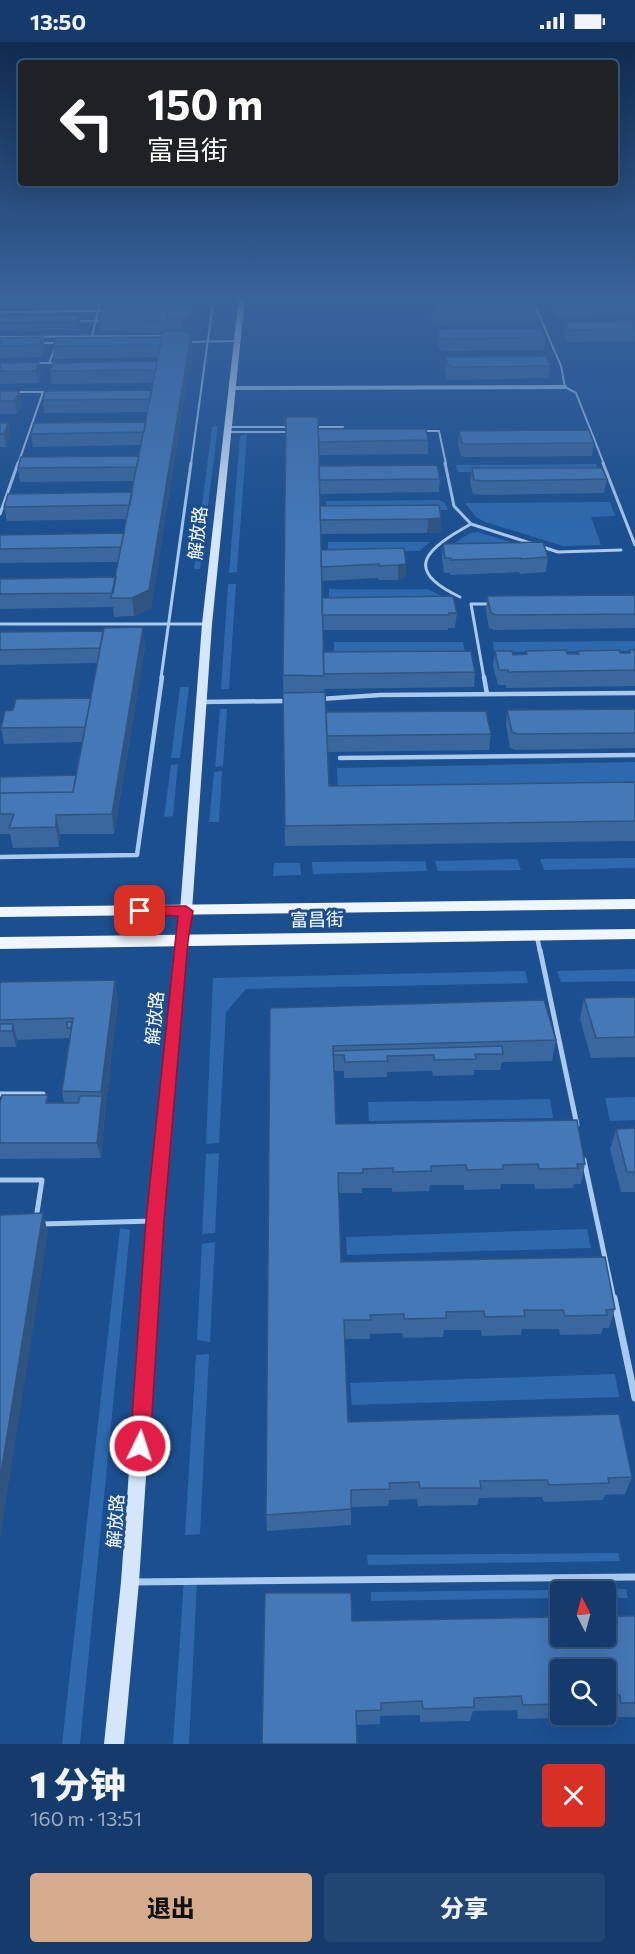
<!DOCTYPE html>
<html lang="zh">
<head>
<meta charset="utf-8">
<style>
  :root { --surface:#143b6b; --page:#214673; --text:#f1f3f6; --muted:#9dadc1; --line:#33557e; --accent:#d6ab8b }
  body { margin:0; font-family:Commissioner,"Noto Sans SC",sans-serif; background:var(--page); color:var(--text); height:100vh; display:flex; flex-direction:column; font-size:22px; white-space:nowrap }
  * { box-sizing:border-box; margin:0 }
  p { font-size:20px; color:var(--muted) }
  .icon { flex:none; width:33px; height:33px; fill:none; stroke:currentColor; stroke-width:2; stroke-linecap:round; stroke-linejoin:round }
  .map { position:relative; height:1702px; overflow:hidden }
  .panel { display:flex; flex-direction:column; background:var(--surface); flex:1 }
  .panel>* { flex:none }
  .banner { position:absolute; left:18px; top:18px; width:600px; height:126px; border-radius:6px; box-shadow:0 6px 24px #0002,0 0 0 2px var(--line); background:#202124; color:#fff; overflow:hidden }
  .needle { width:39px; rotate:354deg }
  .controls { position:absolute; left:550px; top:1539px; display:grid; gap:12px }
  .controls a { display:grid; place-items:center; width:66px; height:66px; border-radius:6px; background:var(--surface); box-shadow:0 6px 24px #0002,0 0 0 2px var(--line); font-size:30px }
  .pin { position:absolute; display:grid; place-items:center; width:51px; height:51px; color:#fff; margin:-26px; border-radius:12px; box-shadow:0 3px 9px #0006 }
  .me { position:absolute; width:66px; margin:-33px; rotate:4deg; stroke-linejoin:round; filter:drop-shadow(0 0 4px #0008) }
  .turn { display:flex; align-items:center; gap:21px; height:126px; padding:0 30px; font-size:27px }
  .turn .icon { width:78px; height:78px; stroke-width:2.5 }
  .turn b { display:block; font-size:42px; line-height:51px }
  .round { display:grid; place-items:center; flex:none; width:63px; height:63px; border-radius:6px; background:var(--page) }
  .overview { display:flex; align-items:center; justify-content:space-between; height:102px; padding:0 30px }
  h1 { font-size:36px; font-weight:800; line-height:45px }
  .action { display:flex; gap:12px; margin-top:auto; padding:12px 30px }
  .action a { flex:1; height:69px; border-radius:6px; background:var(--accent); color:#111; font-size:24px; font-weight:800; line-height:69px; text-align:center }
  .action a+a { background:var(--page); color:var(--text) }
  .status { display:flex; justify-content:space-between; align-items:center; height:42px; padding:0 30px; background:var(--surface); direction:ltr }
  .status svg { height:16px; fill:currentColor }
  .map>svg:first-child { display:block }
  .green { fill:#2e69ad }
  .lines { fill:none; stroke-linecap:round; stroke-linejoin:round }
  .lane-far4 { stroke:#a9c9ee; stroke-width:2 }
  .lane-far3 { stroke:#a9c9ee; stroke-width:3 }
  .lane-far2 { stroke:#a9c9ee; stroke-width:4.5 }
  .lane-far1 { stroke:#a9c9ee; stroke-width:5 }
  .lane { stroke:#a9c9ee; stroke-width:7 }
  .street { stroke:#a9c9ee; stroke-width:4 }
  .secondary { fill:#d6e6fa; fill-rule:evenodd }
  .primary { fill:#f0f6ff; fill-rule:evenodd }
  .wall { fill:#3a679d }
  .shaded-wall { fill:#305480 }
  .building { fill:#4478b7; stroke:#305480; stroke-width:1.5 }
  .route { fill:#e11d48; stroke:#92132f; stroke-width:1.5 }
  .labels { text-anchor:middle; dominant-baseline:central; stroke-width:6; stroke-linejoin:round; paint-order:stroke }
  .street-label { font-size:18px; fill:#fff; stroke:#1b4f8f }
</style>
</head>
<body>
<div class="status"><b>13:50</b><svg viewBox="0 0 49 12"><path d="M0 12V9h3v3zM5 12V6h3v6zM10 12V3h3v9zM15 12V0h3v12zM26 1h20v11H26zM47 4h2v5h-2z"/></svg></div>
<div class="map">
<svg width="635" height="1702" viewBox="0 0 635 1702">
  <rect width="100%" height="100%" fill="#1b4f8f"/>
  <path class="green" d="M218,384L200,527H194L212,385Z
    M247,392L237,530L229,531L240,394Z
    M596,422L599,431L460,430L457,429L456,423Z
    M438,458L444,460L448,468L327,469L326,459Z
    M610,460L615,474L591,475L601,503L563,504L485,480L476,475L465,461Z
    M477,490L532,506L444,508L470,491Z
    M328,500H430L419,509L328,510Z
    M228,542H236L229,647H221Z
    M329,547H427L450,558H329Z
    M635,599V609L494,610L493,600Z
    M334,600H463L465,611L334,612Z
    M180,645H189L180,716H171Z
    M220,667H227L223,724L215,725Z
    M635,720V746L338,749L337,726Z
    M178,722L173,774L164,775L171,723Z
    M222,729L219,780H209L214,730Z
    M635,816V826L544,828L540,817Z
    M517,817L521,828L438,829L435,819Z
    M425,819L427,829L313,832L312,820Z
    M274,821H300L301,833L273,834Z
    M635,927V939L561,940L557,929Z
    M525,929L528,941L246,947L226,970L219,1101L206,1102L213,936Z
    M635,1055V1078L610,1079L605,1056Z
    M550,1057L553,1076L369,1079L368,1060Z
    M219,1111L215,1191L202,1192L206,1112Z
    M120,1186L130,1188L80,1702H62Z
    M587,1187L591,1206L347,1213L346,1195Z
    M215,1200L210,1300L197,1298L202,1202Z
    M209,1312L200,1492L185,1493L196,1313Z
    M615,1332L619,1355L352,1363L350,1341Z
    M618,1511L620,1519L368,1523L367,1513Z
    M184,1537L197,1539L189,1702H173Z
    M626,1547L628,1556H606V1550H561V1556L371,1559V1550Z"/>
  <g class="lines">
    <path class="lane-far4" d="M531,254L561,324L565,345L576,351L604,422
      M84,256H111
      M0,270L105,269
      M75,279H105
      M0,295L161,294L160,300
      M91,297L102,254
      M186,300L237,299
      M39,301H57
      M33,321H57
      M49,321L55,306
      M15,350H43L18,422
      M228,385H291
      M314,385H343
      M421,389H439L446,422
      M227,390H290
      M191,422L214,254"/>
    <path class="lane-far3" d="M445,421L454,464L471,482L558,510L621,508
      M603,421L635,503
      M0,472L18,421
      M460,555C400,527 428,506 471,482
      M0,582H207
      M161,636L191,421
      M484,636L471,562H491"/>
    <path class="lane-far2" d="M484,635L487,652
      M320,657L380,653L635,651
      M203,660L287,659
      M340,716L635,713
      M0,815L137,813L162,635
      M537,895L540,909"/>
    <path class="lane-far1" d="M540,908L577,1083
      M0,1052H43
      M584,1118L614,1258
      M0,1138H42L36,1177
      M42,1182L153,1179"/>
    <path class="lane" d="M614,1256L635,1356
      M133,1540L635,1535"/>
    <path class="street" d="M232,346L565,345"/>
    <path class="secondary" d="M239,254H245L212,582L192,869L187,899L163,1179L139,1540L124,1702H104L121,1540L147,1179L175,899L180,869L202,582Z"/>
    <path class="primary" d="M635,857V867L0,875V865Z
      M635,887V897L0,907V895Z"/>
  </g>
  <path class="wall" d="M0,254H88V258L86,265L0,266Z
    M108,254H198L193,287L185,291L191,292L192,308L151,566L134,574L114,575L113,565L0,567V537L116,535L119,520L0,521V493L124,491L127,477L7,479L4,465L132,450L134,439L20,440L18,426L139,414L141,403L33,405L31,392L146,380L148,370L44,371L43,358L152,348L153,341L52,342L50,329L157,319L158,315L54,317L53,304L162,295L163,290L101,289L99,278L168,268V266H109Z
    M426,254H524V258L431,259L427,258Z
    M635,254V275L556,276L552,268L553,256Z
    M432,262L535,270L534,282L442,283H433L431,274Z
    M79,273L80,281L78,288L0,289V274Z
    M635,279V299L568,300L564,292L565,280Z
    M438,287L546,295L544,308L444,309L440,308L438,299Z
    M43,295L45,307L42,315L0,316V296Z
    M446,315L550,324L548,336L454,338L447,337L445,328Z
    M39,320L41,333L38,341L0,342V321Z
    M0,349H19L21,362L17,372H0Z
    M0,381H8L10,394L6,405H0Z
    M318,387L428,398V412L319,413V424L440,437L439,450L320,452V464L439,463L441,490L427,491L321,492V508L406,522L405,536L398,538H379L378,536L322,539V556L457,571L455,586H448V588H323V610L475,630L474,645L324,647L326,670L491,692L489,708L328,710L329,744L635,740V799L285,804L283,633Z
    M459,389L594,401L592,414L465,415L461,414L458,402Z
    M472,426L607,437L604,451L485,453L473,452L470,440Z
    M443,502L548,515L546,530L520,532L519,530L450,533V531H444L442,516Z
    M635,553V586L494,588L489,586L486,569L487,554Z
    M0,590L145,604L114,792H60L59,805L13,806L10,792H0V735L76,733L82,700L4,702L1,686L13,668L91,656L97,621L0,623Z
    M629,608H635V644L506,646V643H498L493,624L495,609L513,613L526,612V609L577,612L578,609L628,611Z
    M635,667V706L515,708L510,706L506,684L507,668Z
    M0,940L118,958L105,1070L101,1116L0,1117V1060L64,1061L62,1049L69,999V996L17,998L16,1005H0Z
    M635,955V1015L591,1016L580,977L584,956Z
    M270,966L556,998L552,1019L502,1020L500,1028H474V1033L433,1034L432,1029L387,1030V1035L344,1036V1029H334L336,1082L585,1122L581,1142H574L573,1146L535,1147L534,1142H501L500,1147L464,1148V1143H430L429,1149L392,1150V1146H362V1151H338L341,1220L615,1267L609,1286H603L601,1292L560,1293L559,1287H522L521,1293L482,1294L481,1288H444L443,1295L403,1296L402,1291L370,1292V1297H344L348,1380L632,1435L625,1452L605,1453L603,1458L544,1460L542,1455L479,1456L477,1463L418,1464L417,1457L389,1458L388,1464L351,1465V1483L267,1489L266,1473Z
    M635,1086V1150H621L610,1107L616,1087Z
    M635,1574V1675H614L612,1667H606V1628H561V1672H568L566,1676L518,1677L517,1668L473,1669L470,1679L420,1680V1673L380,1674V1682L357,1683L352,1579Z"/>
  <path class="shaded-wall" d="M85,254H88V258L86,265Z
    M195,254H198L193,287L183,292L182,277Z
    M79,273L80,281L78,288L77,280Z
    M191,292L192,308L151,566L134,574L132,556Z
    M43,295L45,307L42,315L40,303Z
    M39,320L41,333L38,341L36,329Z
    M19,349L21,362L17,372L15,359Z
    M8,381L10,394L6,405L4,392Z
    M441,476V490L427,491L428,477Z
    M406,522L405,536L398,538V523Z
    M143,585L145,604L114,792L112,772Z
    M56,773L60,792L59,805L56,785Z
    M115,938L118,958L105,1070L101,1050Z
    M13,982L17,998L16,1005L12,989Z
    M102,1054L105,1070L101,1116L97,1101Z
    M43,1171L48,1191L0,1497V1437Z"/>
  <path class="building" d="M108,254H171L170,255Z
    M171,254H195L192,272L182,277H166Z
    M635,254V263L558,264L553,256Z
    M532,261L535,270L443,271H434L432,262Z
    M102,268H168L166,279L99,278Z
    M79,273L77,280L0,281V274Z
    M635,279V287L570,288L565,280Z
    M542,286L546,295L445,297L440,296L438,287Z
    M180,287V289H166V288Z
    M163,289H180L191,292L149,548L132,556H111Z
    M43,295L40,303L0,304V296Z
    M162,295L161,303L53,304L56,296Z
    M546,314L550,324L455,325L448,324L446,315Z
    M157,319L156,328L50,329L53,321Z
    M39,320L36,329H0V321Z
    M152,348L150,357L43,358L45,349Z
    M0,349H19L15,359H0Z
    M286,375H318L324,634L283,633Z
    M146,380L144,390L31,392L34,381Z
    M0,381H8L4,392H0Z
    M318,387H426L428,398L319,400Z
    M589,388L594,401L466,402L462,401L459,389Z
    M139,414L137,425L18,426L21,415Z
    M437,423L440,437L319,438V424Z
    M472,426H602L607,437L486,439L474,438Z
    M132,450L130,463L4,465L8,452Z
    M439,463L441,476L428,477L320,478V464Z
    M124,491L121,505L0,507V493Z
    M543,500L548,515L521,517V516L451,518V516H445L443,502Z
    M404,506L406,522L398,523L379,524V522L321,525V508Z
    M116,535L113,551L0,552V537Z
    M635,553V572L496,573L491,571L487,554Z
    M453,554L457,571H449V573H322V556Z
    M143,585L112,772L56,773V785L9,786L14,772H0V751L73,750L104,586Z
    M103,589L100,606L0,608V590Z
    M566,608L567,612H579L578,609L619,608L620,611H630L629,608H635V628L508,630V628H499L495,609H512L513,613L527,612L526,609Z
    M471,609L475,630L324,632L323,610Z
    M325,650L329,744L635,740V779L285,784L283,651Z
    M91,656L85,685L1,686L5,669L13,668L16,657Z
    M635,667V691L517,692L512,690L507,668Z
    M486,669L491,692L327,694L326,670Z
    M76,733L73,750L0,751V735Z
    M115,938L101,1050L62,1049L73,976L0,978V940Z
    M635,955V995L596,996L584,956Z
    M544,958L556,998L333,1004L336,1082L577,1078L585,1122H577L578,1126L539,1127L538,1122L503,1123V1127L467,1128L466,1123L431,1124V1129L393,1130V1126L363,1127V1131H338L341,1220L605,1215L615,1267L606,1268L607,1273L565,1274L563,1268H524L525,1274L485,1275L484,1269L446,1270V1276L404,1277V1272L370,1273L371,1278H344L348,1380L619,1372L632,1435L608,1436L609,1441L549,1443L547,1438L480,1439L481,1446H420L419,1440L389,1441L390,1447L351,1448V1467L266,1473L270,966Z
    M67,980H72L71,986H67Z
    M0,982H13L12,989H0Z
    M502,1004L503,1012H475L476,1017L434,1018V1013L387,1014L388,1019L345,1020L344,1013H333V1009Z
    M2,1053H48L46,1061H78L80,1054H102L97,1101H0V1060Z
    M635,1086V1130H627L616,1087Z
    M43,1171L0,1437V1173Z
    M265,1551H351L352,1579L561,1575V1594H606V1574H635V1661H621L620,1653H606V1628H561V1662L523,1663L521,1654L474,1656V1665L423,1667L422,1659L381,1661V1668L356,1669L357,1702H262Z"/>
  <linearGradient id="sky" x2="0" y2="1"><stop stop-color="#0f2b4f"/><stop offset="0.52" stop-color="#39639b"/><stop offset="1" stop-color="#39639b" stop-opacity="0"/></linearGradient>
  <rect width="635" height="492" fill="url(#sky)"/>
  <path class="route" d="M140,864H186L193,869L188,899L164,1179L150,1404L147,1411L140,1414L133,1411L130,1404L146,1179L178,874L135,872L133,869L135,866Z"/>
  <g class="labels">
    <g class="street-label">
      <text transform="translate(197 491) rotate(-84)">解放路</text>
      <text transform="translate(317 877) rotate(-1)">富昌街</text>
      <text transform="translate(154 976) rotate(-85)">解放路</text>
      <text transform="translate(115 1479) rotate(-86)">解放路</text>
    </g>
  </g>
</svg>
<div class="controls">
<a><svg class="needle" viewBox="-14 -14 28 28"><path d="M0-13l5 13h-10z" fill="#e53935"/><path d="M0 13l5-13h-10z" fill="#9dadc1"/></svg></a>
<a><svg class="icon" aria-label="search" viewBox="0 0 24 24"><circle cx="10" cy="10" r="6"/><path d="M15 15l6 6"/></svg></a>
</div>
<div class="pin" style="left:140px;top:869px;background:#d93025"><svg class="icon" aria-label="arrive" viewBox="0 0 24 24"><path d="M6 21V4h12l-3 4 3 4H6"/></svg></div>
<svg class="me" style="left:140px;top:1404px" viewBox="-20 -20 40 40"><circle r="17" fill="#e11d48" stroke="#fff" stroke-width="3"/><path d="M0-11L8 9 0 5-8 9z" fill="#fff"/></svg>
<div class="banner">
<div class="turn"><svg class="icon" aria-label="left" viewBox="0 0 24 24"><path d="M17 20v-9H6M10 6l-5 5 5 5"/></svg><div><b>150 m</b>富昌街</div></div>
</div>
</div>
<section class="panel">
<div class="overview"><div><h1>1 分钟</h1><p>160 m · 13:51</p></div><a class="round" style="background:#d93025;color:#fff"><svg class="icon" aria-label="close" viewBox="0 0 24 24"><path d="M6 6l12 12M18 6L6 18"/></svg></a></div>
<div class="action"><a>退出</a><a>分享</a></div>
</section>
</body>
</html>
